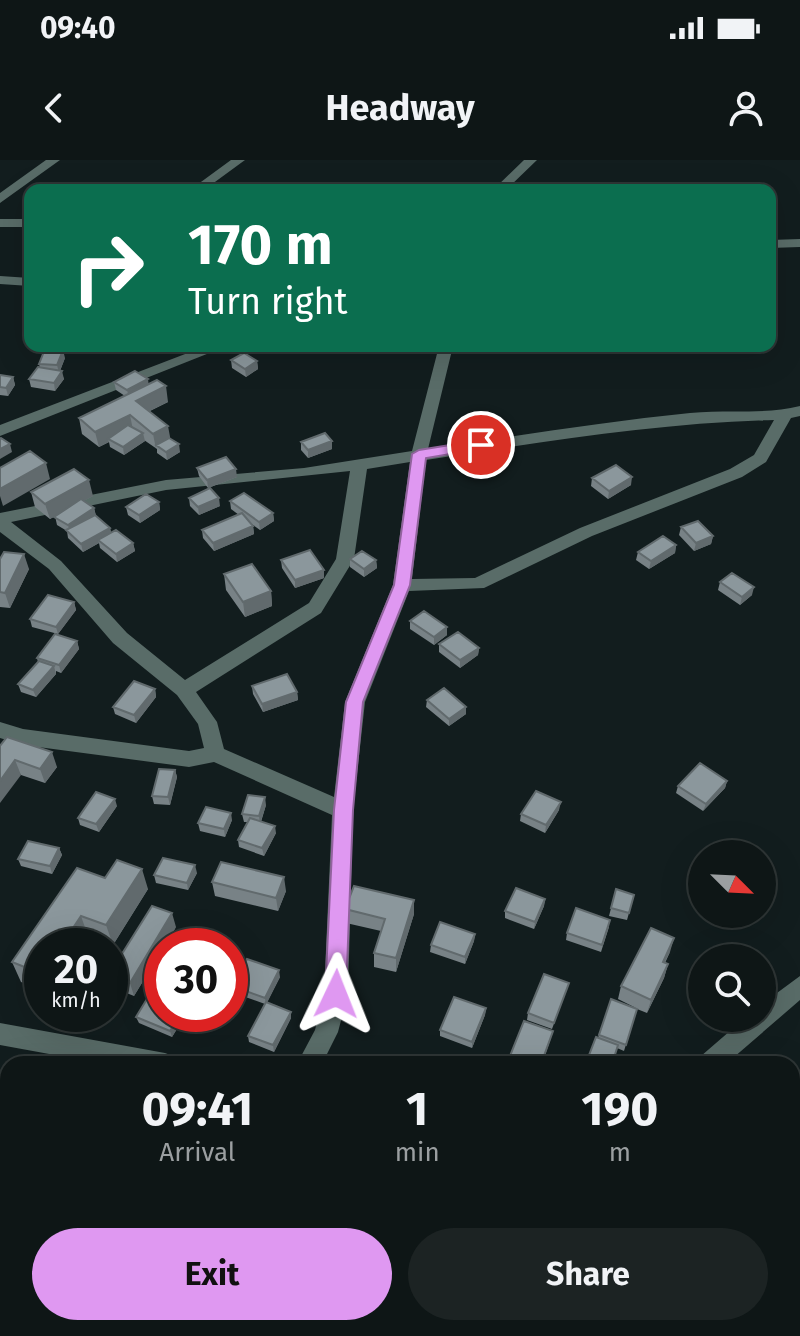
<!DOCTYPE html>
<html lang="en">
<head>
<meta charset="utf-8">
<style>
  :root { --surface:#0e1616; --page:#1c2323; --text:#f1f3f6; --muted:#9b9fa1; --line:#2e3535; --accent:#df98f1 }
  body { margin:0; font-family:"Fira Sans",sans-serif; background:var(--page); color:var(--text); height:100vh; display:flex; flex-direction:column; font-size:30px; white-space:nowrap }
  * { box-sizing:border-box; margin:0 }
  p { font-size:26px; color:var(--muted) }
  .icon { flex:none; width:44px; height:44px; fill:none; stroke:currentColor; stroke-width:2; stroke-linecap:round; stroke-linejoin:round }
  .map { position:relative; flex:1; overflow:hidden }
  .side { position:absolute; left:0px; top:896px; width:800px; height:280px; display:flex; flex-direction:column; background:var(--surface); border-radius:24px 24px 0 0; box-shadow:0 8px 32px #0002,0 0 0 2px var(--line) }
  .side>* { flex:none }
  .guide { position:absolute; left:24px; top:24px; width:752px; height:168px; border-radius:16px; box-shadow:0 8px 32px #0002,0 0 0 2px var(--line); background:#0b6e4f; color:#fff; overflow:hidden }
  .needle { width:52px; rotate:114deg }
  .controls { position:absolute; left:688px; top:680px; display:grid; gap:16px }
  .controls a { display:grid; place-items:center; width:88px; height:88px; border-radius:50%; background:var(--surface); box-shadow:0 8px 32px #0002,0 0 0 2px var(--line); font-size:40px }
  .speed { position:absolute; left:24px; top:768px; display:flex; gap:16px; font-size:40px; font-weight:700; text-align:center }
  .speed>* { display:grid; place-content:center; width:104px; height:104px; border-radius:50%; background:var(--surface); box-shadow:0 8px 32px #0002,0 0 0 2px var(--line); line-height:1 }
  .speed small { font-size:20px; font-weight:400 }
  .speed .limit { border:12px solid #d22; background:#fff; color:#111 }
  .pin { position:absolute; display:grid; place-items:center; width:68px; height:68px; color:#fff; margin:-34px; border:4px solid #fff; border-radius:50%; box-shadow:0 2px 8px #0007 }
  .me { position:absolute; width:88px; margin:-44px; rotate:2deg; stroke-linejoin:round; filter:drop-shadow(0 0 6px #0008) }
  .turn { display:flex; align-items:center; gap:28px; height:168px; padding:0 32px; font-size:36px }
  .turn .icon { width:104px; height:104px; stroke-width:2.5 }
  .turn b { display:block; font-size:56px; line-height:68px }
  .eta { display:flex; justify-content:space-evenly; align-items:center; height:136px; text-align:center }
  .eta b { font-size:48px; font-weight:700; line-height:56px }
  .button { display:flex; gap:16px; margin-top:auto; padding:16px 32px }
  .button a { flex:1; height:92px; border-radius:48px; background:var(--accent); color:#111; font-size:32px; font-weight:700; line-height:92px; text-align:center }
  .button a+a { background:var(--page); color:var(--text) }
  .status { display:flex; justify-content:space-between; align-items:center; height:56px; padding:0 40px; background:var(--surface); direction:ltr }
  .status svg { height:22px; fill:currentColor }
  header { display:flex; justify-content:space-between; align-items:center; height:104px; padding:0 32px; background:var(--surface); font-size:36px; font-weight:700 }
  .map>svg:first-child { display:block }
  .lines { fill:none; stroke-linecap:round; stroke-linejoin:round }
  .street { fill:#596c68; fill-rule:evenodd }
  .wall { fill:#788286 }
  .shaded-wall { fill:#616a6d }
  .building { fill:#8b979c; stroke:#616a6d; stroke-width:2 }
  .route { fill:#df98f1; stroke:#91639d; stroke-width:2 }
</style>
</head>
<body>
<div class="status"><b>09:40</b><svg viewBox="0 0 49 12"><path d="M0 12V9h3v3zM5 12V6h3v6zM10 12V3h3v9zM15 12V0h3v12zM26 1h20v11H26zM47 4h2v5h-2z"/></svg></div>
<header><svg class="icon" aria-label="back" viewBox="0 0 24 24"><path d="M15 5l-7 7 7 7"/></svg>Headway<svg class="icon" aria-label="person" viewBox="0 0 24 24"><circle cx="12" cy="8" r="4"/><path d="M4 21q1-7 8-7t8 7"/></svg></header>
<div class="map">
<svg width="800" height="1176" viewBox="0 0 800 1176">
  <rect width="100%" height="100%" fill="#121d1e"/>
  <g class="lines">
    <path class="street" d="M46,0H60L0,43V33Z
      M231,0H245L204,30H190Z
      M524,0H537L506,30H493Z
      M0,59H30V67H0Z
      M800,79V87L770,88V80Z
      M0,116L30,118V126L0,124Z
      M206,186H227L0,276V265Z
      M439,186H453L428,289C516,276 602,262 690,253C726,249 764,255 800,246V256L791,258L766,302L742,317L592,376L484,428L409,431L365,542L353,650L348,834L338,872L322,904H297L315,870L324,834L332,655L214,602L189,607L23,585L0,578V562L23,569L189,591L204,588L198,564L177,535L113,483L49,409L0,372V353L166,320L304,308L412,291ZM774,260L754,295L730,309L580,368L475,418L412,419L426,300C542,282 657,263 774,260ZM410,302L393,425L345,542L334,637L224,589L217,562L196,532L321,453L354,399L367,309ZM350,311L336,399L309,443L185,520L127,473L61,401L11,362L166,330Z
      M800,816V840L726,904H697L701,896L745,858H762V844Z
      M0,863L165,893L173,896L177,904H104L0,885Z
      M792,1018L800,1021V1047L792,1044Z
      M161,1168H189L185,1176H157Z
      M532,1168H560L558,1176H530Z"/>
  </g>
  <path class="wall" d="M65,198L60,211L64,219L55,231L31,227L29,219L40,208L39,204Z
    M231,200L257,201L258,209L246,217L232,208Z
    M0,215L13,217L15,225L8,236L0,235Z
    M114,222L149,224L168,242L150,251L180,292L167,300L157,293V289L144,280L145,281L124,295L110,287L109,282L99,287L82,274L79,258L125,236L116,230Z
    M301,282L332,289L308,298L301,290Z
    M197,308L237,317L208,328L199,316Z
    M592,318L631,325L608,339L591,326Z
    M31,332L93,336L83,341L94,348L96,356L110,368L111,373L133,383L135,391L117,402L100,388L99,383L83,392L68,378L67,371L57,365L55,356L50,359L35,347Z
    M189,338L220,346L199,355L190,346Z
    M230,341L273,353L274,361L260,370L249,362L253,366L254,374L214,391L203,378L202,370L239,355L231,349Z
    M159,342L160,350L140,363L128,355L126,347Z
    M681,367L713,376L711,384L694,391L679,375Z
    M676,385L675,393L649,409L636,400L638,392Z
    M0,398L29,409L10,448L0,447Z
    M350,399L376,400L377,408L364,417L350,407Z
    M281,400L324,418L295,428L282,408Z
    M224,414L271,431L272,446L245,457L226,430Z
    M720,422L752,435L740,445L718,430Z
    M74,442L76,450L58,474L32,467L30,459Z
    M410,461L447,467V475L434,485L410,469Z
    M77,481L79,489L61,513L56,511V514L36,537L21,532L18,524L38,502L37,498Z
    M439,484L479,488L478,495L460,508L439,492Z
    M252,526L297,532L298,540L263,552L253,534Z
    M155,529L156,537L136,563L115,554L113,547Z
    M427,540L466,554L449,566L426,547Z
    M0,586L57,607L45,623L21,615Z
    M175,610L177,617L170,645L154,644L152,636Z
    M727,621L725,628L703,651L676,633L678,626Z
    M266,645L261,662L276,673L264,696L239,687L238,680L248,662H244L242,654Z
    M117,646L99,672L80,665L78,658Z
    M559,650L545,673L520,661L521,654Z
    M232,660L225,677L200,671L198,663Z
    M59,688L62,695L52,714L21,706L18,699Z
    M197,713L188,730L156,723L154,715Z
    M105,718L148,729L113,785L88,776L42,786V830L21,822L12,802Z
    M212,722L286,731L278,751L215,736Z
    M616,729L634,735L627,760L609,756Z
    M545,739L544,746L534,769L505,758V751Z
    M414,740V754L396,812L374,807V793L381,771L346,763L345,749Z
    M176,767L134,836L114,828L110,818V813Z
    M609,767L601,792L566,780L567,773Z
    M475,774L474,781L465,804L430,792L431,785Z
    M670,792L665,803L668,804L664,818L647,853L637,849L624,891L617,888L612,904H586L596,877L598,878L611,839L636,848L618,839L621,826Z
    M280,817L267,842L291,858L274,892L249,882L248,876L265,844L234,833L232,826Z
    M569,823L552,869L527,860L528,853Z
    M486,848L485,855L472,888L440,876V870Z
    M162,854H182L183,859L172,877L139,863L136,857Z
    M551,878L542,904H513L509,903L510,896Z
    M8,1050V1076L0,1066Z
    M594,1168H627L623,1176H609Z"/>
  <path class="shaded-wall" d="M63,190L65,198L59,213L57,205Z
    M257,201L258,209L246,217L245,209Z
    M62,211L64,219L55,231L54,223Z
    M13,217L15,225L8,236L6,228Z
    M148,219L149,227L129,238L127,230Z
    M166,226L168,242L139,256L136,241Z
    M130,255L133,270L108,279L109,282L99,287L95,272Z
    M168,266L171,282L156,285V289L153,274Z
    M143,273L145,281L124,295L123,287Z
    M332,281V289L308,298V290Z
    M10,284L12,292L0,299V289Z
    M179,284L180,292L167,300L166,292Z
    M46,303L50,319L3,346L0,336V329Z
    M236,309L237,317L208,328L207,320Z
    M632,317L631,325L608,339L609,331Z
    M89,320L93,336L50,359L45,344Z
    M219,338L220,346L199,355L198,347Z
    M159,342L160,350L140,363L139,355Z
    M94,348L96,356L70,373L68,365Z
    M273,353L274,361L260,370L259,362Z
    M253,366L254,374L214,391L213,383Z
    M110,368L112,376L98,380L99,383L83,392L81,384Z
    M713,376L711,384L694,391L696,383Z
    M133,383L135,391L117,402L116,394Z
    M676,385L675,393L649,409L651,401Z
    M24,394L29,409L10,448L5,433Z
    M376,400L377,408L364,417V409Z
    M324,410V418L295,428V420Z
    M754,427L752,435L740,445L742,437Z
    M271,431L272,446L245,457L243,442Z
    M74,442L76,450L58,474L56,467Z
    M447,467V475L434,485V477Z
    M77,481L79,489L61,513L59,505Z
    M479,488L478,495L460,508V500Z
    M54,506L56,514L36,537L33,530Z
    M155,529L156,537L136,563L134,555Z
    M297,532L298,540L263,552L262,544Z
    M466,547V554L449,566V559Z
    M52,592L57,607L45,623L40,609Z
    M15,600L21,615L0,643V621Z
    M175,610L177,617L170,645L168,637Z
    M727,621L725,628L703,651L706,644Z
    M265,637L266,645L260,664L259,656Z
    M115,639L117,646L99,672L96,664Z
    M561,642L559,650L545,673L546,665Z
    M231,653L232,660L225,677L224,669Z
    M275,666L276,673L264,696L262,688Z
    M59,688L62,695L52,714L50,706Z
    M195,705L197,713L188,730L187,723Z
    M142,709L148,729L113,785L106,765Z
    M284,717L286,731L278,751L276,738Z
    M545,739L544,746L534,769L535,762Z
    M414,740V754L396,812V798Z
    M172,753L176,767L165,786H162V790L134,836L130,823Z
    M81,756L88,776L82,786H61Z
    M475,774L474,781L465,804V797Z
    M674,778L670,792L658,815L663,802Z
    M668,804L664,818L647,853L651,840Z
    M279,810L280,817L266,845L265,838Z
    M486,848L485,855L472,888V882Z
    M291,852V858L274,892L273,885Z
    M181,854H182L183,859L172,877L170,871Z"/>
  <path class="building" d="M45,189L63,190L57,205L39,204Z
    M244,193L257,201L245,209L231,200Z
    M38,207L62,211L54,223L29,219Z
    M135,211L148,219L127,230L114,222Z
    M0,215L13,217L6,228L0,227Z
    M157,220L166,226L136,241L168,266L153,274L130,255L95,272L79,258Z
    M128,265L143,273L123,287L108,279Z
    M325,273L332,281L308,290L301,282Z
    M1,278L10,284L0,289V279Z
    M169,278L179,284L166,292L156,285Z
    M30,291L46,303L0,329V308Z
    M226,297L236,309L207,320L197,308Z
    M616,305L632,317L609,331L592,318Z
    M74,309L89,320L45,344L31,332Z
    M210,328L219,338L198,347L189,338Z
    M244,333L273,353L259,362L230,341Z
    M146,334L159,342L139,355L126,347Z
    M81,339L94,348L68,365L54,357Z
    M242,353L253,366L213,383L202,370Z
    M95,355L110,368L81,384L66,370Z
    M698,361L713,376L696,383L681,367Z
    M116,370L133,383L116,394L98,380Z
    M663,376L676,385L651,401L638,392Z
    M310,390L324,410L295,420L281,400Z
    M362,391L376,400L364,409L350,399Z
    M4,392L24,394L5,433L0,432V399Z
    M252,404L271,431L243,442L224,414Z
    M732,413L754,427L742,437L720,422Z
    M48,435L74,442L56,467L30,459Z
    M424,451L447,467L434,477L410,461Z
    M458,472L479,488L460,500L439,484Z
    M55,474L77,481L59,505L37,498Z
    M39,501L54,506L33,530L18,524Z
    M287,514L297,532L262,544L252,526Z
    M134,521L155,529L134,555L113,547Z
    M444,528L466,547L449,559L427,540Z
    M7,577L52,592L40,609L15,600L0,621V586Z
    M700,603L727,621L706,644L678,626Z
    M159,609L175,610L168,637L152,636Z
    M536,631L561,642L546,665L521,654Z
    M96,632L115,639L96,664L78,658Z
    M248,635L265,637L259,656L242,654Z
    M206,647L231,653L224,669L198,663Z
    M250,658L275,666L262,688L238,680Z
    M28,681L59,688L50,706L18,699Z
    M163,698L195,705L187,723L154,715Z
    M117,700L142,709L106,765L81,756L61,786H42V814L12,802L77,708L105,718Z
    M221,702L284,717L276,738L212,722Z
    M354,726L414,740L396,798L374,793L385,759L345,749Z
    M516,728L545,739L535,762L505,751Z
    M616,729L634,735L629,753L611,748Z
    M152,746L172,753L130,823L110,815V813Z
    M576,748L610,760L602,785L567,773Z
    M440,762L475,774L465,797L431,785Z
    M651,768L674,778L663,802L668,804L651,840L621,826Z
    M181,781L191,786H177Z
    M247,799L279,810L265,838L232,826Z
    M544,814L569,823L554,863L528,853Z
    M454,837L486,848L472,882L440,870Z
    M147,839L162,845V854H181L170,871L136,857Z
    M611,839L637,849L626,885L599,875Z
    M266,842L291,852L273,885L248,876Z
    M524,861L553,871L541,904H531L510,896Z
    M596,877L618,885L612,904L586,903Z
    M8,1050V1068L0,1066Z
    M351,1168H387L384,1176H348Z
    M615,1168H627L625,1173Z
    M19,1170L38,1176H16Z"/>
  <path class="route" d="M481,280L486,282V288L426,298L410,425L363,542L353,650L346,834L343,841L336,843L328,841L325,834L334,650L346,542L394,425L412,294L419,290Z"/>
</svg>
<div class="controls">
<a><svg class="needle" viewBox="-14 -14 28 28"><path d="M0-13l5 13h-10z" fill="#e53935"/><path d="M0 13l5-13h-10z" fill="#9b9fa1"/></svg></a>
<a><svg class="icon" aria-label="search" viewBox="0 0 24 24"><circle cx="10" cy="10" r="6"/><path d="M15 15l6 6"/></svg></a>
</div>
<div class="speed"><div>20<small>km/h</small></div><div class="limit">30</div></div>
<div class="pin" style="left:481px;top:285px;background:#d93025"><svg class="icon" aria-label="arrive" viewBox="0 0 24 24"><path d="M6 21V4h12l-3 4 3 4H6"/></svg></div>
<svg class="me" style="left:336px;top:834px" viewBox="-20 -20 40 40"><path d="M0-17L14 15 0 8-14 15z" fill="#df98f1" stroke="#fff" stroke-width="4"/></svg>
<div class="guide">
<div class="turn"><svg class="icon" aria-label="right" viewBox="0 0 24 24"><path d="M7 20v-9h11M14 6l5 5-5 5"/></svg><div><b>170 m</b>Turn right</div></div>
</div>
<section class="side">
<div class="eta">
<div><b>09:41</b><p>Arrival</p></div>
<div><b>1</b><p>min</p></div>
<div><b>190</b><p>m</p></div>
</div>
<div class="button"><a>Exit</a><a>Share</a></div>
</section>
</div>
</body>
</html>
